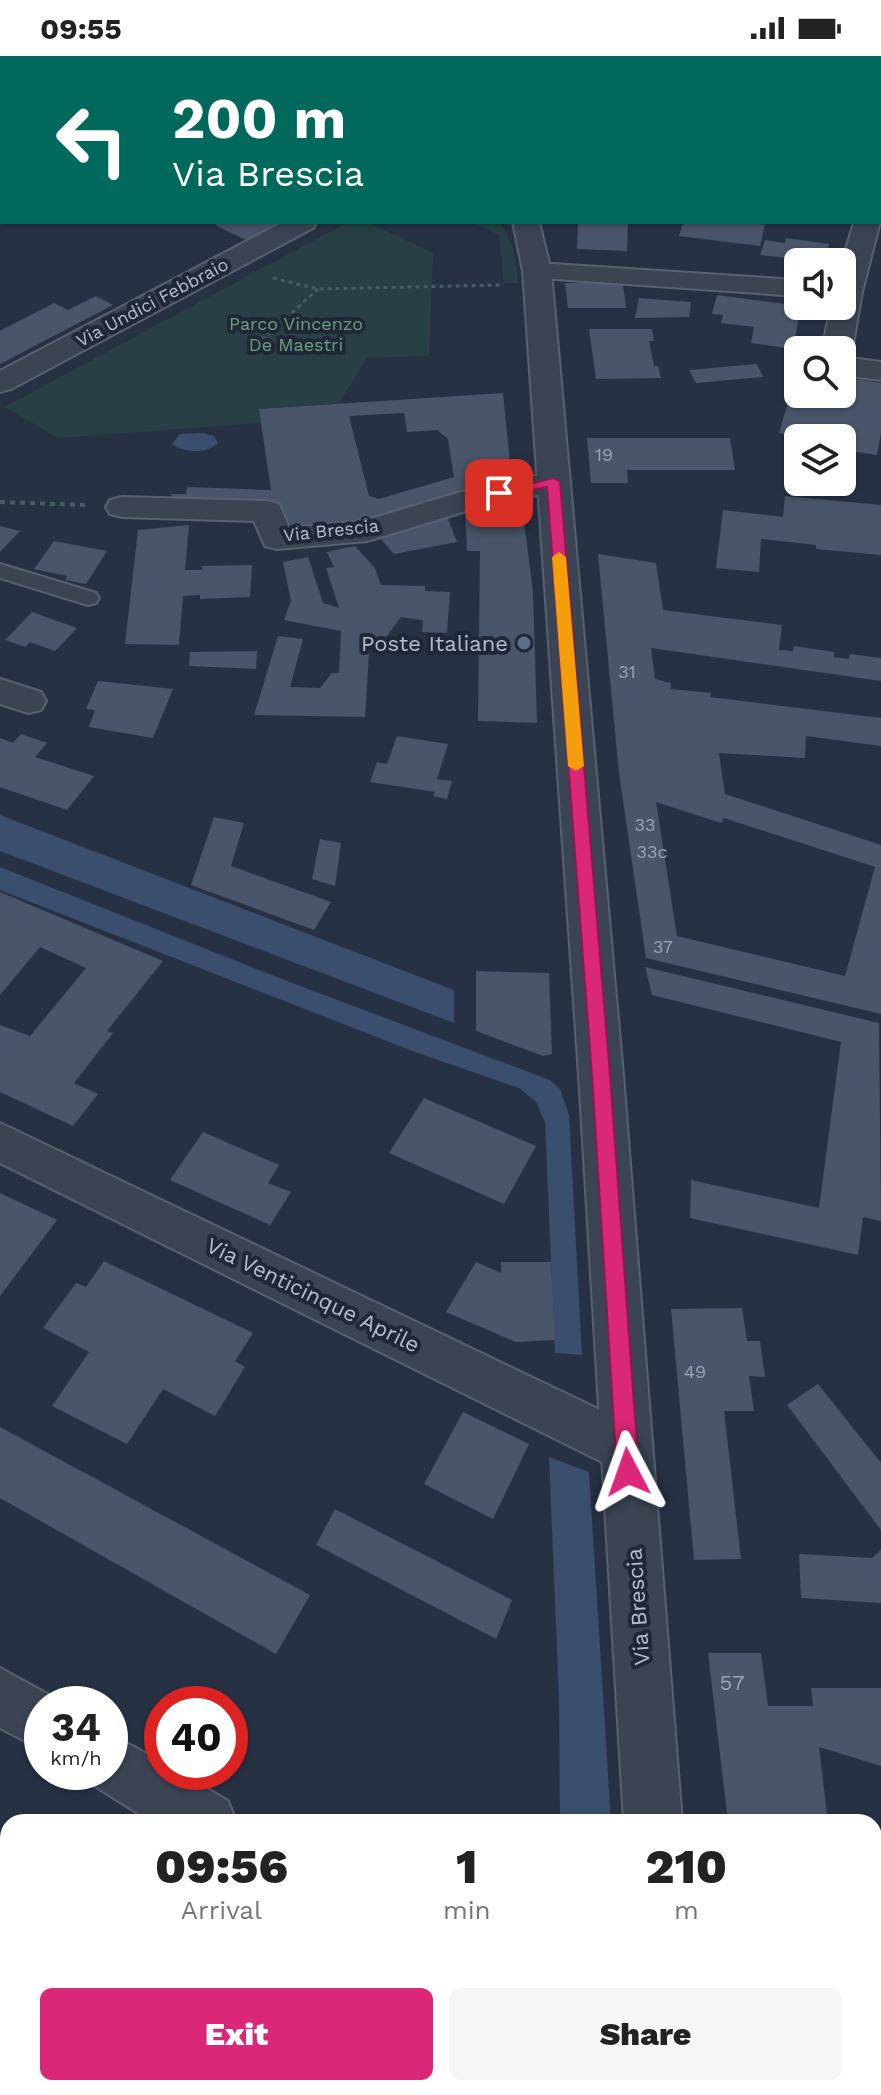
<!DOCTYPE html>
<html lang="en">
<head>
<meta charset="utf-8">
<style>
  :root { --surface:#fff; --page:#f6f6f6; --text:#222; --muted:#767676; --accent:#db2777 }
  body { margin:0; font-family:"Work Sans",sans-serif; background:var(--page); color:var(--text); height:100vh; display:flex; flex-direction:column; font-size:30px; white-space:nowrap }
  * { box-sizing:border-box; margin:0 }
  p { font-size:26px; color:var(--muted) }
  .icon { flex:none; width:44px; height:44px; fill:none; stroke:currentColor; stroke-width:2; stroke-linecap:round; stroke-linejoin:round }
  .map { position:relative; flex:1; overflow:hidden }
  .panel { position:absolute; left:0px; top:1758px; width:882px; height:282px; display:flex; flex-direction:column; background:var(--surface); border-radius:24px 24px 0 0; box-shadow:0 2px 6px #0004 }
  .panel>* { flex:none }
  .hud { position:absolute; left:0px; top:0px; width:882px; height:168px; box-shadow:0 2px 6px #0004; background:#00695c; color:#fff; overflow:hidden }
  .fabs { position:absolute; left:784px; top:192px; display:grid; gap:16px }
  .fabs a { display:grid; place-items:center; width:72px; height:72px; border-radius:12px; background:var(--surface); box-shadow:0 2px 6px #0004; font-size:40px }
  .speed { position:absolute; left:24px; top:1630px; display:flex; gap:16px; font-size:40px; font-weight:700; text-align:center }
  .speed>* { display:grid; place-content:center; width:104px; height:104px; border-radius:50%; background:var(--surface); box-shadow:0 2px 6px #0004; line-height:1 }
  .speed small { font-size:20px; font-weight:400 }
  .speed .limit { border:12px solid #d22; background:#fff; color:#111 }
  .pin { position:absolute; display:grid; place-items:center; width:68px; height:68px; color:#fff; margin:-34px; border-radius:16px; box-shadow:0 4px 12px #0006 }
  .me { position:absolute; width:88px; margin:-44px; rotate:356deg; stroke-linejoin:round; filter:drop-shadow(0 0 6px #0008) }
  .turn { display:flex; align-items:center; gap:28px; height:168px; padding:0 40px; font-size:36px }
  .turn .icon { width:104px; height:104px; stroke-width:2.5 }
  .turn b { display:block; font-size:56px; line-height:68px }
  .eta { display:flex; justify-content:space-evenly; align-items:center; height:136px; text-align:center }
  .eta b { font-size:48px; font-weight:800; line-height:56px }
  .button { display:flex; gap:16px; margin-top:auto; padding:16px 40px }
  .button a { flex:1; height:92px; border-radius:12px; background:var(--accent); color:#fff; font-size:32px; font-weight:800; line-height:92px; text-align:center }
  .button a+a { background:var(--page); color:var(--text) }
  .status { display:flex; justify-content:space-between; align-items:center; height:56px; padding:0 40px; background:var(--surface); direction:ltr }
  .status svg { height:22px; fill:currentColor }
  .map>svg:first-child { display:block }
  .green { fill:#284045 }
  .water { fill:#3a4e6d }
  .building { fill:#49556a; fill-rule:evenodd }
  .lines { fill:none; stroke-linecap:round; stroke-linejoin:round }
  .service-casing { stroke:#586170; stroke-width:4 }
  .minor-casing { stroke:#586170; stroke-width:4 }
  .tertiary-casing { stroke:#586170; stroke-width:4 }
  .path-far2 { stroke:#465d61; stroke-width:3; stroke-dasharray:4 4; stroke-linecap:butt }
  .path-far1 { stroke:#465d61; stroke-width:4; stroke-dasharray:5 5; stroke-linecap:butt }
  .path { stroke:#465d61; stroke-width:6; stroke-dasharray:8 8; stroke-linecap:butt }
  .service { fill:#3a4453; fill-rule:evenodd }
  .minor { fill:#3a4453; fill-rule:evenodd }
  .tertiary { fill:#3a4453; fill-rule:evenodd }
  .route { fill:#db2777; stroke:#8e194d; stroke-width:2 }
  .slow { fill:#f59e0b }
  .service-dot { fill:#5c6f8a; stroke:#1f2839; stroke-width:3 }
  .labels { text-anchor:middle; dominant-baseline:central; stroke-width:8; stroke-linejoin:round; paint-order:stroke }
  .far-street-label { font-size:18px; fill:#b7bfcd; stroke:#1f2839 }
  .far-park-label { font-size:18px; fill:#6e9f7b; stroke:#1f2839 }
  .number-label { font-size:18px; fill:#9ca4b4 }
  .poi-label { font-size:22px; fill:#b7bfcd; stroke:#1f2839; text-anchor:end }
  .street-label { font-size:22px; fill:#b7bfcd; stroke:#1f2839 }
  .near-number-label { font-size:22px; fill:#9ca4b4 }
</style>
</head>
<body>
<div class="status"><b>09:55</b><svg viewBox="0 0 49 12"><path d="M0 12V9h3v3zM5 12V6h3v6zM10 12V3h3v9zM15 12V0h3v12zM26 1h20v11H26zM47 4h2v5h-2z"/></svg></div>
<div class="map">
<svg width="881" height="2039" viewBox="0 0 881 2039">
  <rect width="100%" height="100%" fill="#263144"/>
  <path class="green" d="M348,166H367L433,197L429,300L367,302L339,347L260,353L261,367L58,382L5,351Z
    M472,166H500C513,185 516,205 518,227H504L499,179Z"/>
  <path class="water" d="M203,377L214,380L218,387C206,398 185,397 172,388L180,378Z
    M0,759L454,934V967L0,795Z
    M0,811L287,925L550,1024L560,1033L569,1059L582,1299L555,1297L545,1066L536,1046L519,1032L415,996L0,834Z
    M549,1401L589,1416L611,1766H560L559,1643Z"/>
  <path class="building" d="M221,166H279L246,184L215,169Z
    M578,166H628L627,195L577,193Z
    M687,166H743L765,169L760,190L679,180L682,170Z
    M786,182L829,188L824,206L760,199L765,184L785,187Z
    M565,227H623L626,252H568Z
    M717,239L801,250L793,293L751,287L754,271L721,267L723,259L712,258Z
    M96,240L113,249L0,308V275L54,247L68,254Z
    M639,242L691,246L689,261L635,262Z
    M589,273H652L654,285H649L654,310H658L661,322L596,323Z
    M757,308L763,321L696,327L689,314Z
    M842,321L881,327V377L877,399L842,394V382H804L779,377L795,322H798V338H842Z
    M503,337L512,427L384,462L283,475L278,456L169,449L172,438H186L187,431L271,434L259,353ZM404,357L407,376L437,374L448,383L454,421L379,443L369,440L349,360Z
    M587,382H730L735,414H627L628,427H591Z
    M785,440L881,449V499L816,493V489L761,483L759,516L716,512L723,454L783,461Z
    M521,442L533,536L537,667L478,665L480,495H467L465,451Z
    M447,460L457,486L394,498L379,481Z
    M189,469L185,514H202V510L252,509L250,541L200,543V539L183,540L179,589L125,588L138,474Z
    M0,470L20,475L0,496Z
    M54,485L107,495L86,528L65,524L67,520L34,513Z
    M355,490L375,512L381,529L425,530V535L450,536L447,577L422,576L423,564L401,561L383,585L370,582L365,661L254,659L278,580L303,583L290,631L320,632L332,617H339L341,575L284,564L291,545L283,506L308,501L323,547L339,552L326,512L334,511L327,496Z
    M598,498L656,507L663,554L782,569L779,594L793,595L794,590L834,596V601L849,603L850,598L881,602V625L651,592L655,623L671,627V633L711,637L710,641L881,662V690L806,680L805,702L719,697L725,738L881,789V958L646,902L619,717ZM656,746L721,767L724,762L875,811L845,920L677,880Z
    M32,556L77,572L55,595L30,586L25,591L5,584Z
    M257,595L256,613L189,610L190,596Z
    M98,625L173,633L153,682L89,671L95,654L86,653Z
    M21,678L47,687L35,701L94,720L67,754L0,731V682L13,687Z
    M397,680L448,688L437,723L452,725L447,743L433,740L435,736L370,726L377,706L387,708Z
    M214,761L244,767L231,810L331,846L314,874L191,829Z
    M320,783L341,787L335,830L312,823Z
    M0,836L163,905L107,975L113,977L74,1027L98,1038L73,1070L0,1036V969L30,980L86,912L40,891L0,939Z
    M645,911L879,967L881,1165L863,1161L858,1199L690,1162L691,1124L819,1152L841,986L652,939Z
    M476,915L549,917L552,998L543,1000L476,975Z
    M424,1042L536,1090L504,1148L389,1097Z
    M203,1076L279,1109L268,1127L291,1136L270,1169L170,1124Z
    M0,1137L57,1164L0,1240Z
    M104,1205L253,1277L235,1305L245,1311L215,1360L163,1333L127,1388L52,1350L89,1296L43,1272L76,1227L86,1231Z
    M476,1206L501,1217V1206H551L555,1284L516,1286L446,1256Z
    M742,1252L747,1285H760L765,1321L749,1320L754,1355H724L741,1503L694,1504L671,1253Z
    M818,1328L881,1407V1474L787,1349Z
    M463,1356L529,1388L493,1463L424,1428Z
    M0,1371L310,1539L276,1598L0,1442Z
    M335,1453L512,1544L496,1583L316,1489Z
    M881,1494V1547L801,1542L799,1498L872,1502Z
    M708,1597H761L768,1650H813L811,1632H881V1710L819,1691L828,1766H728Z
    M0,1798L8,1803V2032H74L70,2039H0V1931L7,1919L0,1915Z
    M874,1884L881,1886V2003L874,2000Z
    M276,2032H434L445,2039H272Z
    M754,2032H854L855,2039H754Z"/>
  <g class="lines">
    <g class="service-casing">
      <path id="service" d="M0,508L96,537L99,542L96,547L88,549L0,522Z"/>
    </g>
    <g class="minor-casing">
      <path id="minor" d="M854,166H880L862,236L852,294L844,301L881,306V324L842,319V294H822L831,250H842V207Z
        M537,207L798,224V240L527,221L523,215L527,209Z
        M554,416L565,419L570,426L565,433L479,451L367,485L277,493L265,490L254,465L122,461L110,458L106,451L110,444L122,441L267,445L279,448L289,472L364,465L461,436Z
        M0,623L41,636L46,645L41,654L28,657L0,648Z
        M0,1067L644,1375L652,1392L644,1409L626,1417L608,1409L0,1107Z
        M0,1612L62,1646L42,1648V1694L0,1672Z
        M110,1678L162,1706V1716H179L228,1745L236,1766H152L90,1727L85,1716H110Z"/>
    </g>
    <g class="tertiary-casing">
      <path id="tertiary" d="M290,0H314L316,2H292Z
        M283,166H316L313,172L11,333L0,336V315Z
        M513,166H539L551,215L623,1019L682,1766H624L579,1019L523,215Z
        M641,2032H705V2039H641Z"/>
    </g>
    <path class="path-far2" d="M273,222L318,233L501,229
      M256,289L318,233"/>
    <path class="path-far1" d="M0,446L85,449"/>
    <path class="path" d="M170,2039L174,2032"/>
    <use href="#service" class="service"/>
    <use href="#minor" class="minor"/>
    <use href="#tertiary" class="tertiary"/>
  </g>
  <path class="route" d="M554,422L560,426L610,1019L639,1416L635,1423L628,1426L620,1423L617,1416L592,1019L547,431L499,441L492,437Z"/>
  <path class="slow" d="M559,496L566,501L584,710L576,715L568,710L552,501Z"/>
  <circle class="service-dot" cx="524" cy="587" r="8"/>
  <g class="labels">
    <g class="far-street-label">
      <text transform="translate(152 246) rotate(-28)">Via Undici Febbraio</text>
      <text transform="translate(331 474) rotate(-6)">Via Brescia</text>
    </g>
    <g class="far-park-label">
      <text x="296" y="267">Parco Vincenzo<tspan x="296" dy="21">De Maestri</tspan></text>
    </g>
    <g class="number-label">
      <text x="604" y="398">19</text>
      <text x="627" y="615">31</text>
      <text x="645" y="768">33</text>
      <text x="652" y="795">33c</text>
      <text x="663" y="890">37</text>
      <text x="695" y="1315">49</text>
    </g>
    <g class="poi-label">
      <text x="508" y="587">Poste Italiane</text>
    </g>
    <g class="street-label">
      <text transform="translate(313 1239) rotate(26)">Via Venticinque Aprile</text>
      <text transform="translate(638 1551) rotate(-94)">Via Brescia</text>
    </g>
    <g class="near-number-label">
      <text x="732" y="1626">57</text>
    </g>
  </g>
</svg>
<div class="fabs">
<a><svg class="icon" aria-label="sound" viewBox="0 0 24 24"><path d="M4 9h4l5-4v14l-5-4H4zM17 9q2 3 0 6"/></svg></a>
<a><svg class="icon" aria-label="search" viewBox="0 0 24 24"><circle cx="10" cy="10" r="6"/><path d="M15 15l6 6"/></svg></a>
<a><svg class="icon" aria-label="layers" viewBox="0 0 24 24"><path d="M12 4l9 5-9 5-9-5zM3 14l9 5 9-5"/></svg></a>
</div>
<div class="speed"><div>34<small>km/h</small></div><div class="limit">40</div></div>
<div class="pin" style="left:499px;top:437px;background:#d93025"><svg class="icon" aria-label="arrive" viewBox="0 0 24 24"><path d="M6 21V4h12l-3 4 3 4H6"/></svg></div>
<svg class="me" style="left:628px;top:1416px" viewBox="-20 -20 40 40"><path d="M0-17L14 15 0 8-14 15z" fill="#db2777" stroke="#fff" stroke-width="4"/></svg>
<div class="hud">
<div class="turn"><svg class="icon" aria-label="left" viewBox="0 0 24 24"><path d="M17 20v-9H6M10 6l-5 5 5 5"/></svg><div><b>200 m</b>Via Brescia</div></div>
</div>
<section class="panel">
<div class="eta">
<div><b>09:56</b><p>Arrival</p></div>
<div><b>1</b><p>min</p></div>
<div><b>210</b><p>m</p></div>
</div>
<div class="button"><a>Exit</a><a>Share</a></div>
</section>
</div>
</body>
</html>
